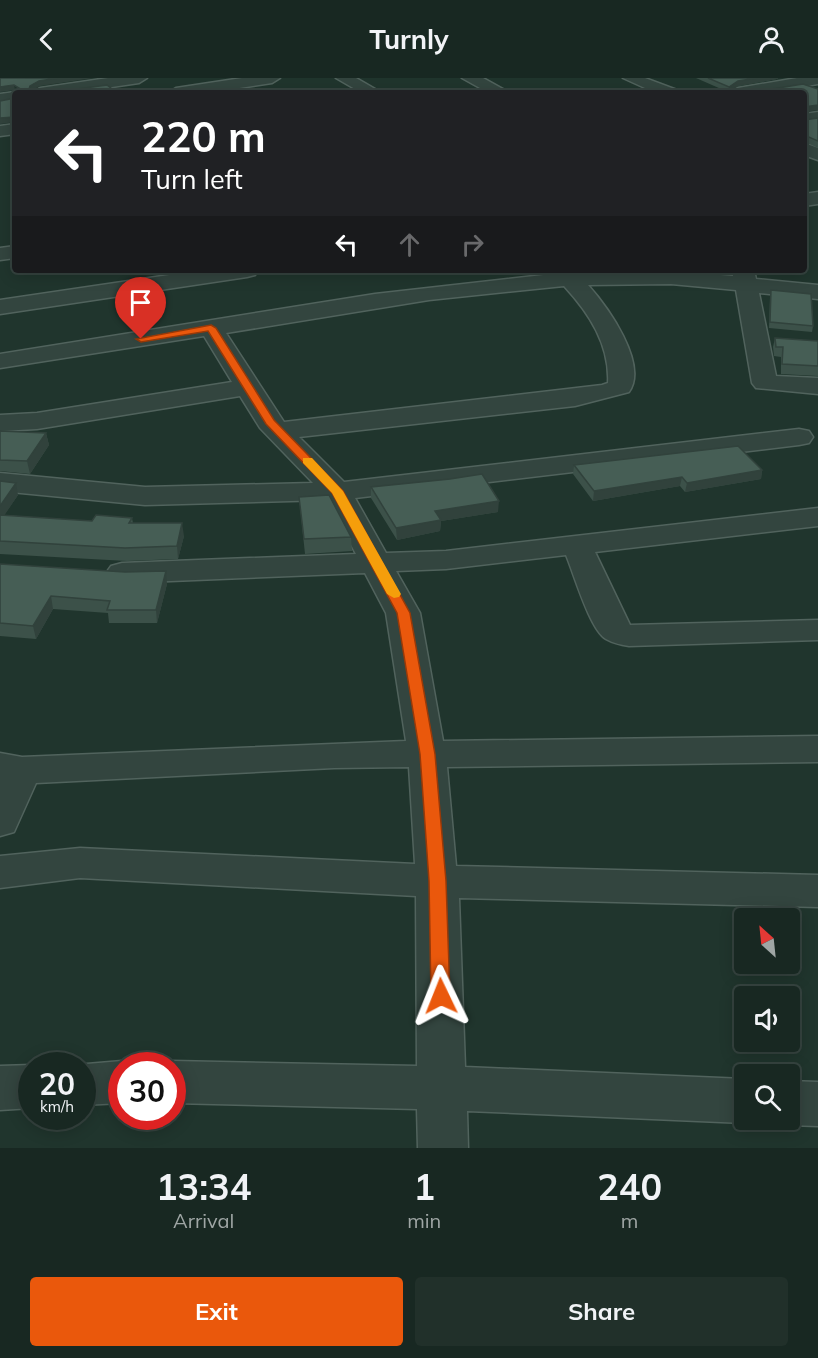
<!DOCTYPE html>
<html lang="en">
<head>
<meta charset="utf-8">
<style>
  :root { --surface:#182822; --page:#21302a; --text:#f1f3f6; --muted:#9fa6a5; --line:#364440; --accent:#ea580c }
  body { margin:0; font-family:Mulish,sans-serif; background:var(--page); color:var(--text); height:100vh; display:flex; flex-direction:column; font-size:22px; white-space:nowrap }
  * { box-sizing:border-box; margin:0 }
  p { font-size:20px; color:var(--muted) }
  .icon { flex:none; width:33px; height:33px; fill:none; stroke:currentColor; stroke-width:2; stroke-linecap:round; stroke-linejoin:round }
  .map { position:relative; height:1070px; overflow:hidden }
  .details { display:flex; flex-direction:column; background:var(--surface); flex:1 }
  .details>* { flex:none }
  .hud { position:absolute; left:12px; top:12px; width:795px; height:183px; border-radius:6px; box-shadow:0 3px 15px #0003,0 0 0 2px var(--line); background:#202124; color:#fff; overflow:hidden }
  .needle { width:39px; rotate:333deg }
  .controls { position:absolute; left:734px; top:830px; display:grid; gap:12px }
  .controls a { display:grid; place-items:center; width:66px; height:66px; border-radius:6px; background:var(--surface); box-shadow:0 3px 15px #0003,0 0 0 2px var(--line); font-size:30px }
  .speed { position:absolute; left:18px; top:974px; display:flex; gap:12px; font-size:30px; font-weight:700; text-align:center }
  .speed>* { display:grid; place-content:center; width:78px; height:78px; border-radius:50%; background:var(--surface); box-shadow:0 3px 15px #0003,0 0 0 2px var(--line); line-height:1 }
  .speed small { font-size:15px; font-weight:400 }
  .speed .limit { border:9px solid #d22; background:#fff; color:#111 }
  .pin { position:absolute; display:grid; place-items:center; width:51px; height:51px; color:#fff; margin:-62px -26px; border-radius:50% 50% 50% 0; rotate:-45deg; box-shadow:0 0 6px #0007 }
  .pin .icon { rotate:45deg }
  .me { position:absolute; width:66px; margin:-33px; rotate:358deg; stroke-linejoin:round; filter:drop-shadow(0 0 4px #0008) }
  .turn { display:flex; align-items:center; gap:21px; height:126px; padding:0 30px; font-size:27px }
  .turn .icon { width:78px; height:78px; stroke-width:2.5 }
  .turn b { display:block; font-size:42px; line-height:51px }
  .lanes { display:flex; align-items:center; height:57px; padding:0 30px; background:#0003; justify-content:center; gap:30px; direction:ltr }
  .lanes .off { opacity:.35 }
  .eta { display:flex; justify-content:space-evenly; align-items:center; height:102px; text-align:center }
  .eta b { font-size:36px; font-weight:700; line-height:42px }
  .button { display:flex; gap:12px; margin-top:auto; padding:12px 30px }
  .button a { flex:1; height:69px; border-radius:6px; background:var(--accent); color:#fff; font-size:24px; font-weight:700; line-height:69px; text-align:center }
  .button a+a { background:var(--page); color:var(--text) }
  header { display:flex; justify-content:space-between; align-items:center; height:78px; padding:0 30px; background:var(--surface); font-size:27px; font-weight:700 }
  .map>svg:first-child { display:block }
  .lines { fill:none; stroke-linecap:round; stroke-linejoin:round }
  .minor-casing { stroke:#51635d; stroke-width:3 }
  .minor { fill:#33453f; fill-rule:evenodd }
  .wall { fill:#3c5149 }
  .shaded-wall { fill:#31423c }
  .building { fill:#465e55; stroke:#31423c; stroke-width:1.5 }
  .route { fill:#ea580c; stroke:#983908; stroke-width:1.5 }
  .slow { fill:#f59e0b }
</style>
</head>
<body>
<header><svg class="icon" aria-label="back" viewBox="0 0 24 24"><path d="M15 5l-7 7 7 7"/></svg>Turnly<svg class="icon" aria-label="person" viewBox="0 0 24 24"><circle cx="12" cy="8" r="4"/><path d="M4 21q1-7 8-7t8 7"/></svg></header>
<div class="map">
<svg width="818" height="1070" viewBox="0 0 818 1070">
  <rect width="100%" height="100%" fill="#20352d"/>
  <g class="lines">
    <g class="minor-casing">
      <path id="minor" d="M108,0H147L139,5L71,15H32L40,10Z
        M242,0H280L272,5L206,15H168L176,10Z
        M336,0H356L382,15H362Z
        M462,0H483L510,15H489Z
        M623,0H645L677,12L679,15H656Z
        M797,0H818V6L765,15H730L738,10Z
        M15,14L18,15H15V24L0,26V16Z
        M818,34V44L804,46V36Z
        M15,46V56L0,58V48Z
        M804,65L818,70V82L804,77Z
        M818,114V126L804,128V116Z
        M15,168V180L0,182V170Z
        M203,192H258L255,197L247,199L0,236V222Z
        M549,192H573L575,194L671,193L733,198L732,192H754L756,201L818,207V221L759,215L776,298L818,300V316L756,310L752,305L736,212L671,206L588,207C607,228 649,286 629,314L575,328L299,359L344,404L799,351L809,353L813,359L809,365L799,367L355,420L386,475L446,473L818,430V448L595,474L630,547L818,542V562L629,568C622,567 613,565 606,561C590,552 574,496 566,477L446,491L396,493L420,535L443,663L818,658V684L447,689L456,788L818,797V829L459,820L465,989L744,1001V1041H755L744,1045L467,1033L468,1070H418L417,1031L172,1025V987H160L172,983L417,988L416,818L80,800L0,810V778L80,770L415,786L409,689L334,690L36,705L14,754L0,758V675L22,679L406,663L386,535L365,495L122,505L111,502L106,495L111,488L122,485L356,476L327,422L145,427L0,413V395L145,409L313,405L260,350L240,318L37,351L0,353V337L37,335L232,304L204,258L0,290V276L375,216L552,196ZM564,208C589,235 610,267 608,305L602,307L284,344L226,255L429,222Z
        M122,983L134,987H122V1025L82,1027V987H75Z
        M32,987V1030L0,1032V988Z
        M789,1003L818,1004V1048L789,1047L773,1041H789Z"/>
    </g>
    <use href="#minor" class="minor"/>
  </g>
  <path class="wall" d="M696,0H778L777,1L738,8L728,14Z
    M818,40V70L804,63V42Z
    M771,212L813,248L812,254L769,250L770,218Z
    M775,260L818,263V298L781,296V279L774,278L773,269Z
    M0,353L46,355L49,367L30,396L0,393Z
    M574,387L762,392L761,401L685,414L680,408L593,423L573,396Z
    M0,403L18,417L4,437L92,443L132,440L133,445L184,458L178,481L127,483L0,476Z
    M371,409L498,434L441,443L440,453L397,462L371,420Z
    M299,419L351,459L352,473L305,476Z
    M0,486L167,506L157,545H109L108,535L53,531L36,561L0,558Z"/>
  <path class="shaded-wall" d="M58,0H93L40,8L31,13L29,11L30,8L39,3Z
    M757,0H778L777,1L738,8L728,14L729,9L738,3Z
    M14,7L15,12L0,14V9Z
    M818,27V32L804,34V29Z
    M15,39V44L0,46V40Z
    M46,355L49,367L30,396L27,383Z
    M762,392L761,401L685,414L687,405Z
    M682,399L680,408L593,423L594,413Z
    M16,405L18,417L0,444V428Z
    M499,423L498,434L441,443L440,453L397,462L396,450L435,433Z
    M182,445L184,458L178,481L177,468Z
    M166,493L167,506L157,545L156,532Z
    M51,518L53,531L36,561L33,548Z"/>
  <path class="building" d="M0,0H58L39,3L30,8L29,11L70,12L107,7L117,15H16V12L19,10L14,7L0,9Z
    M708,0H757L738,3L729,9Z
    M803,6L818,11V27L804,29V15H743L736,12H766Z
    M15,20V39L0,40V23Z
    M818,40V63L804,57V42Z
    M771,212L811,216L813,248L770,244Z
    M775,260L818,263V288L782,286L783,269H776Z
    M0,353L46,355L27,383L0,382Z
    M738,368L762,392L687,405L682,399L594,413L574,387Z
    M482,396L499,423L435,433L441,442L396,450L371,409L450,401Z
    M0,403L16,405L0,428Z
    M329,417L351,459L304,461L299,419Z
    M0,437L92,443L96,437L132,440L129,445H182L177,468L125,470L0,463Z
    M0,486L125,494L166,493L156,532H107L110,523L51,518L33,548L0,545Z"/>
  <path class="route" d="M211,247L216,250L274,342L343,413L410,535L435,676L446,803L450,918L448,923L441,926L434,923L431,918L429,803L420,676L397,535L332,415L266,346L208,253L141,264L136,261Z"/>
  <path class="slow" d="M303,380H312L343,413L401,516L399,519L394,520L387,516L332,415L303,385Z"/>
</svg>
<div class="controls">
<a><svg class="needle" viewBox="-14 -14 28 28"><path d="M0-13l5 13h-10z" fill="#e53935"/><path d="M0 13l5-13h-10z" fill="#9fa6a5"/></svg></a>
<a><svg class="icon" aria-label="sound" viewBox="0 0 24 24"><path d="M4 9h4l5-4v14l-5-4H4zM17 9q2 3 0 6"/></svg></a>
<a><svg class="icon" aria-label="search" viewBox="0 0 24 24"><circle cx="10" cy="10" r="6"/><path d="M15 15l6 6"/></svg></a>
</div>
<div class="speed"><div>20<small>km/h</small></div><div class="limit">30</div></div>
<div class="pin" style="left:141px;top:261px;background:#d93025"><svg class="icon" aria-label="arrive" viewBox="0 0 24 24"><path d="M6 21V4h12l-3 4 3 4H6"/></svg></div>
<svg class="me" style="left:441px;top:918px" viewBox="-20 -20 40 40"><path d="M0-17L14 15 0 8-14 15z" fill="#ea580c" stroke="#fff" stroke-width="4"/></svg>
<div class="hud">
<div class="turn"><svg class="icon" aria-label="left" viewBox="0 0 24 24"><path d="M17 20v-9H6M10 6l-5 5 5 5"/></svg><div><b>220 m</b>Turn left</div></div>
<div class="lanes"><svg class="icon" aria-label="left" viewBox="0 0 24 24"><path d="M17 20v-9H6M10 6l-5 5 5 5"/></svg><svg class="icon off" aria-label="ahead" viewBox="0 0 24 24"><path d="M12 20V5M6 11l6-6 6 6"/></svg><svg class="icon off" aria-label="right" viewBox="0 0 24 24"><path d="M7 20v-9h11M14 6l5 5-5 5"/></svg></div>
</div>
</div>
<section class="details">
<div class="eta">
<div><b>13:34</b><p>Arrival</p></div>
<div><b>1</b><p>min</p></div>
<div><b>240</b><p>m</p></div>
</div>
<div class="button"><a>Exit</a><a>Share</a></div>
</section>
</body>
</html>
